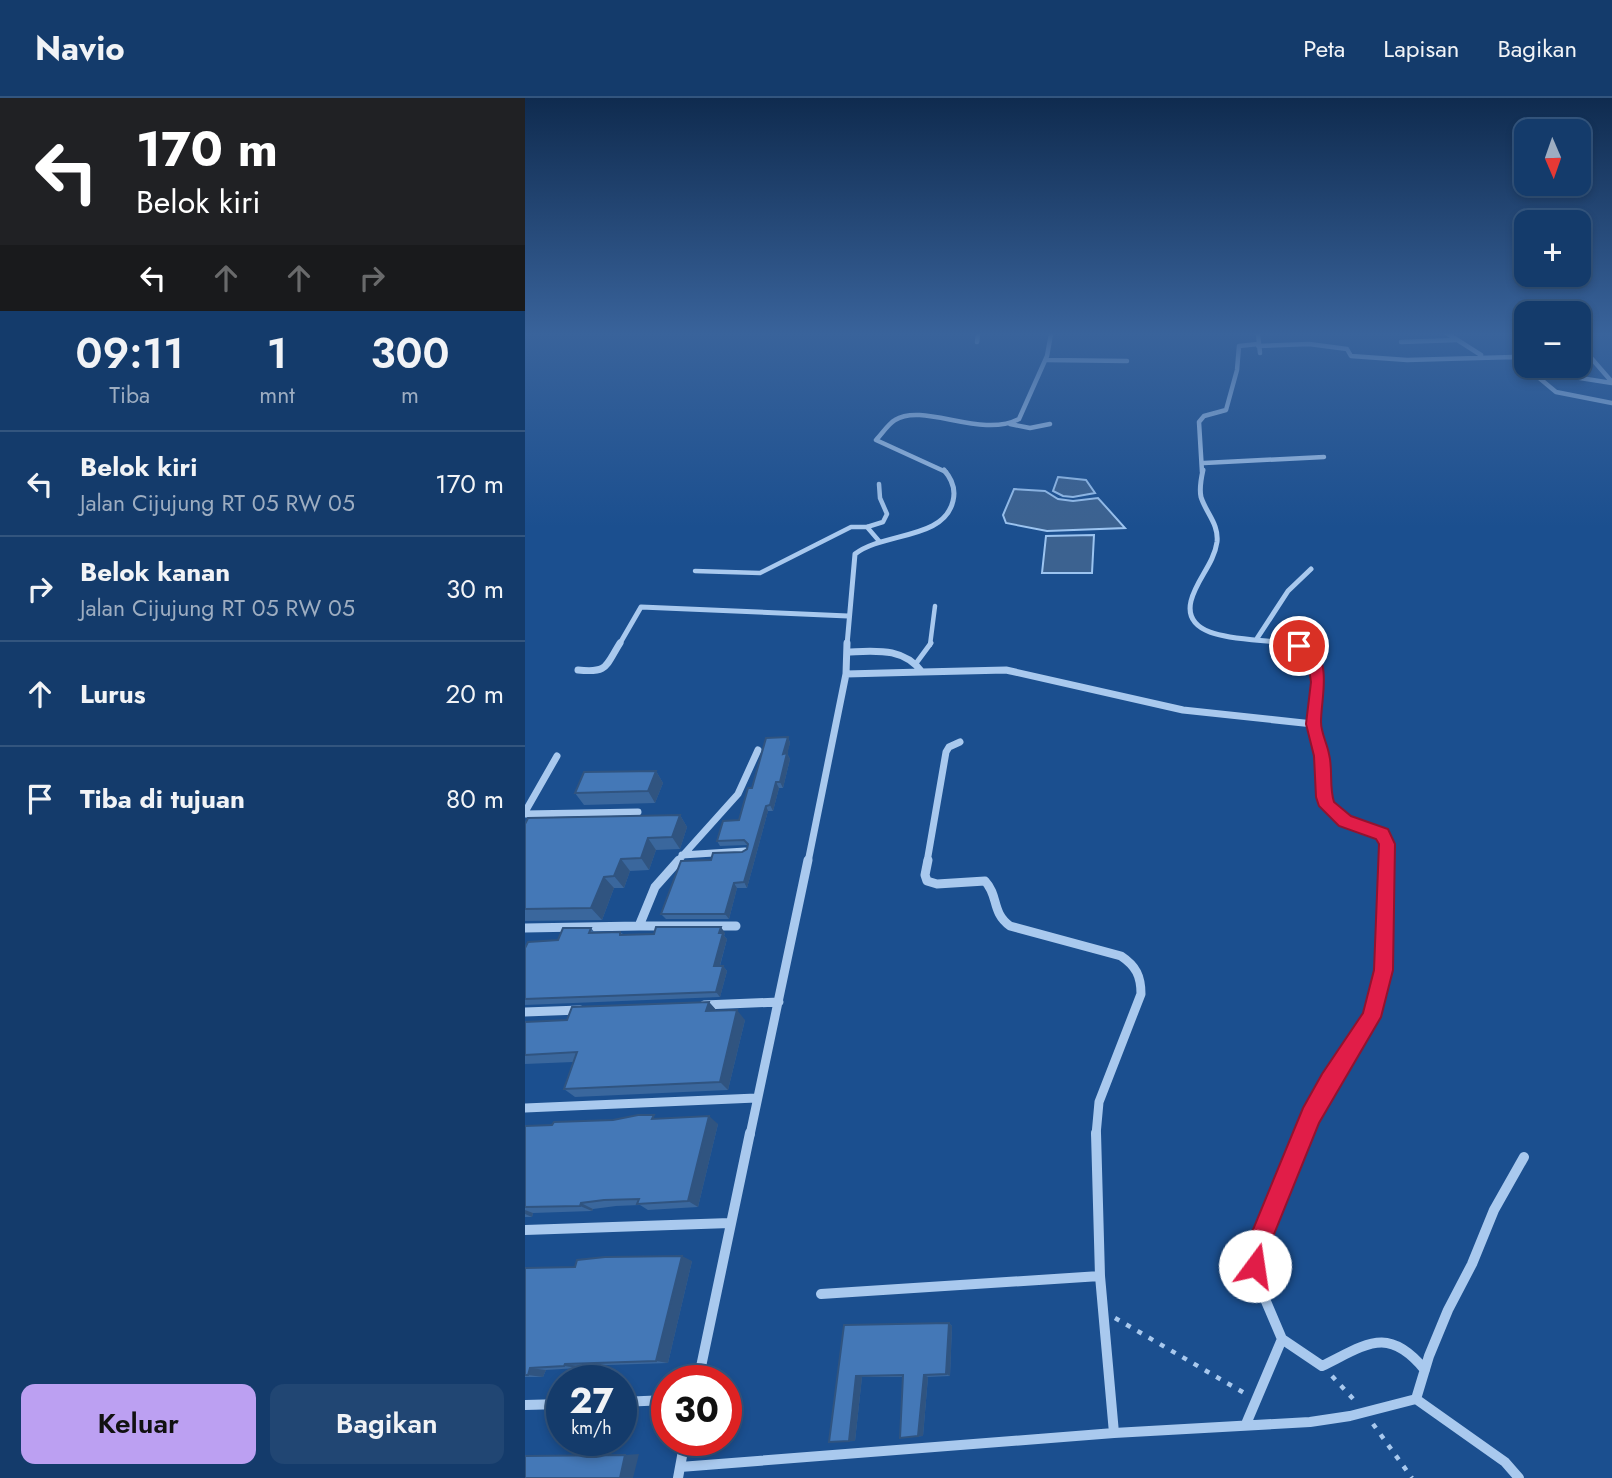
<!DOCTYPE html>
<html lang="id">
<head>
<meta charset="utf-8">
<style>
  :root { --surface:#143b6b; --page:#214673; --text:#f1f3f6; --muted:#9dadc1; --line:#33557e; --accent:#bca0f2 }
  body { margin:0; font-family:Jost,sans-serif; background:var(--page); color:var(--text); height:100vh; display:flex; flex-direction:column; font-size:26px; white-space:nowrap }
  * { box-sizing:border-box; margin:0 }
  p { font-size:23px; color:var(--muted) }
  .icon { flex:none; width:38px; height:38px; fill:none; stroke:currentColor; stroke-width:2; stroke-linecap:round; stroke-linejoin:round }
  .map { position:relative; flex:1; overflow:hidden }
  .details { display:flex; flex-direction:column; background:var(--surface); width:525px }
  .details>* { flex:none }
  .banner { background:#202124; color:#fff; overflow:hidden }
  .needle { width:46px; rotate:178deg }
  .tools { position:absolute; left:989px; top:21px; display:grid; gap:14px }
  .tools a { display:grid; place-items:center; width:77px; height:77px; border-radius:14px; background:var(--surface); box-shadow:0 4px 10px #0003,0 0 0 2px var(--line); font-size:35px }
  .speed { position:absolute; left:21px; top:1267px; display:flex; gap:14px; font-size:35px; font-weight:700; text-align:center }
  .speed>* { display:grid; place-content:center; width:91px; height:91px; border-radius:50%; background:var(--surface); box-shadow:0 4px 10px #0003,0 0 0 2px var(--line); line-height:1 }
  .speed small { font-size:18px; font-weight:400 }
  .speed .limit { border:10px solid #d22; background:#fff; color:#111 }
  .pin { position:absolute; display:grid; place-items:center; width:60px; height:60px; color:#fff; margin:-30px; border:4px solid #fff; border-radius:50%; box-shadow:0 2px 7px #0007 }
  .me { position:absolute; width:77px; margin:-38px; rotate:14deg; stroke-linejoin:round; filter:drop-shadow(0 0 5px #0008) }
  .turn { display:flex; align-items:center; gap:24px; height:147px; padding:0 21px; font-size:32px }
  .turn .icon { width:91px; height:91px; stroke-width:2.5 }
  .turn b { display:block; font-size:49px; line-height:60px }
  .lanes { display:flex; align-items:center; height:66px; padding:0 21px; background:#0003; justify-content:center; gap:35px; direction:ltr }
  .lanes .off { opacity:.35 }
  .eta { display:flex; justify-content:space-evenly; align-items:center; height:119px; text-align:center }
  .eta b { font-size:42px; font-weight:600; line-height:49px }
  .button { display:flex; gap:14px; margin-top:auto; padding:14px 21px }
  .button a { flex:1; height:80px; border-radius:14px; background:var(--accent); color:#111; font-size:28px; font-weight:600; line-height:80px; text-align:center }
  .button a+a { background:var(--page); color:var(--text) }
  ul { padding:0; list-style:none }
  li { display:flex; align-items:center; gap:21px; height:105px; padding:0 21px; border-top:2px solid var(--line) }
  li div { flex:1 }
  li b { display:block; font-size:26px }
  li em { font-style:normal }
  header { display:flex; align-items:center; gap:42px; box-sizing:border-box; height:98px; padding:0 35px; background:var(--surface); border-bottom:2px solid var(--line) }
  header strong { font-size:33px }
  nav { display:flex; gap:38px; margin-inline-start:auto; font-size:24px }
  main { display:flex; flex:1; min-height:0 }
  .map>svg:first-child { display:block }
  .water { fill:#3c6290; stroke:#9cc4f0; stroke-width:2 }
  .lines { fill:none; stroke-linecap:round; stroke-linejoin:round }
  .path { stroke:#a9c9ee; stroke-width:4.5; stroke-dasharray:5 8; stroke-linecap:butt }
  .service-far1 { stroke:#a9c9ee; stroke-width:4.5 }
  .service { stroke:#a9c9ee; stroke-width:5 }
  .minor-far4 { stroke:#a9c9ee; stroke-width:4.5 }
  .minor-far3 { stroke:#a9c9ee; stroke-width:5 }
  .minor-far2 { stroke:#a9c9ee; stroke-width:7 }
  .minor-far1 { stroke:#a9c9ee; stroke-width:9 }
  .minor { stroke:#a9c9ee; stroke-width:10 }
  .wall { fill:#3a679d }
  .shaded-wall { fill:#305480 }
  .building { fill:#4478b7; stroke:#305480; stroke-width:2 }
  .route { fill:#e11d48; stroke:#92132f; stroke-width:2 }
</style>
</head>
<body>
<header>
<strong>Navio</strong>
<nav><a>Peta</a><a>Lapisan</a><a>Bagikan</a></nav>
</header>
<main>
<section class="details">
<div class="banner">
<div class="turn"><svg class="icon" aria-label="left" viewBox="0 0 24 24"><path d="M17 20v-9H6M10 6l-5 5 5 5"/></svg><div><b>170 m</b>Belok kiri</div></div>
<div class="lanes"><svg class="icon" aria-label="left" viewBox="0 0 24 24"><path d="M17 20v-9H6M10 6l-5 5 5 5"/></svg><svg class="icon off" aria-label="ahead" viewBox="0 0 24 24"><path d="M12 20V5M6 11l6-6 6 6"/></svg><svg class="icon off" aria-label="ahead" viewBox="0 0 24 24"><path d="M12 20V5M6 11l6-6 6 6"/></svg><svg class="icon off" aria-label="right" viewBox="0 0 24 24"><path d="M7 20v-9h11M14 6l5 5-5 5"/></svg></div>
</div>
<div class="eta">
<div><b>09:11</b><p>Tiba</p></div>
<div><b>1</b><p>mnt</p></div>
<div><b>300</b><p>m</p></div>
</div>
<ul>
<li><svg class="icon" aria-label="left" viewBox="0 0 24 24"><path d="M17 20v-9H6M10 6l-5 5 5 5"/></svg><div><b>Belok kiri</b><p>Jalan Cijujung RT 05 RW 05</p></div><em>170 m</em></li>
<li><svg class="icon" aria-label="right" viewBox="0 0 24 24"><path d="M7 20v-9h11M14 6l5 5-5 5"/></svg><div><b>Belok kanan</b><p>Jalan Cijujung RT 05 RW 05</p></div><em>30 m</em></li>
<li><svg class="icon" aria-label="ahead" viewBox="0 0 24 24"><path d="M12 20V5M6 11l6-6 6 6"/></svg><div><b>Lurus</b></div><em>20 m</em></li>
<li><svg class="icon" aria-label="arrive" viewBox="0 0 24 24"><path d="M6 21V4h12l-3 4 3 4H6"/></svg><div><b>Tiba di tujuan</b></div><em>80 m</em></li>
</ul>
<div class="button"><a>Keluar</a><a>Bagikan</a></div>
</section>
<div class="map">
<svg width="1087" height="1380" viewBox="0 0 1087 1380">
  <rect width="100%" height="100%" fill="#1b4f8f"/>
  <path class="water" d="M533,379L561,382L570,395L548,399L538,398L528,393Z
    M489,391L520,393L533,401L548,403L573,400L600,430L522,433L481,425L478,417Z
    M569,437L567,475H517L521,438Z"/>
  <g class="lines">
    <path class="path" d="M590,1220L721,1296
      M807,1278L831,1304
      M848,1326L887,1380"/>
    <path class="service-far1" d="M342,429L354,443
      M170,473L235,475L326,429H342L358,424L362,416L355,400L354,386
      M405,547L410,508"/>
    <path class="service" d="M392,564L406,545"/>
    <path class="minor-far4" d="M733,236L735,255
      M923,236L956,257
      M452,244L453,236
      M876,244L931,242
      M1054,246L1087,284
      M733,248L784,246L822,251L826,258L882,262L989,259L1031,294L1087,305
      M522,262L602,263
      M1031,268L1055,280L1087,285
      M485,326L505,330L525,326
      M679,365L799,359
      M421,374L351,342C357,336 363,326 370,322C398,304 456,341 494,321L522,258L526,236
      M677,374L674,324L679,318L701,312L712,272L714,248L733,246"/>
    <path class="minor-far3" d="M678,372C676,381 674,390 676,399C681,415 694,426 692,444C689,466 671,482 666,503C655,549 743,538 767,547
      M731,542L763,493L786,471
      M94,547L116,509L323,518
      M322,547L330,456C358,434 419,442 428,403C431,391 427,381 419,372"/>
    <path class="minor-far2" d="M762,545C808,560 786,590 788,626C789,640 797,653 798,668C798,682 796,698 805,710C817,726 840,727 857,736L862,746L861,764
      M322,554C351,553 378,549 397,574L481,572L658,612L788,626
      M53,572C83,575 80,569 95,545
      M321,576L397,574
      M0,714L32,658
      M0,716L113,714
      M157,757L220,753
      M152,764L213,696L233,652
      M283,764L321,576L322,545
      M402,764L421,654L424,649L435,644"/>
    <path class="minor-far1" d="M403,762L400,777L402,783L412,786L460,783C474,798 466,814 485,828L596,858C611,868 616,878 616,896L574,1004L571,1037
      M114,828H211
      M0,830L114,828L130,789L154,762
      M179,907L254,904
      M0,914L55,912
      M0,1010L231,1000
      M225,1037L283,762
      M776,1037L802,989L843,924L854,896L861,841V762"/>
    <path class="minor" d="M571,1035L575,1178L589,1335
      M0,1132L205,1125
      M296,1196L575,1178
      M757,1241L734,1187L731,1151L777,1035
      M173,1283L225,1035
      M891,1301L980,1364L994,1380
      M96,1304L142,1302
      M0,1307L37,1306
      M721,1326L757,1241L797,1268C842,1246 863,1227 900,1272
      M155,1369L589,1335L785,1324L825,1318L891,1301L904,1258L923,1212L947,1166L969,1112L999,1059
      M153,1380L160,1342"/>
  </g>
  <path class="wall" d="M263,639L265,645L262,655L265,661L258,690H254L248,713H243L222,790H212L204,821H141L136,816L186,762L217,754L222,751V747L195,748L192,743L214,722Z
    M131,673L138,685L130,705L59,707L50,695Z
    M155,717L162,729L155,751L131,752L124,772L105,773L99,790H89L77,822L0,823V726Z
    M66,830L70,835L95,834L98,836L200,835L199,838L202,841L195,868H198L202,873L195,899L0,907V850L33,842Z
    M184,904L192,913L220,922L203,992L50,999L39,991L48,964L0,966V924L42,922Z
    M134,1021L193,1026L173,1109L123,1112L115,1107L91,1108L68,1111L67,1113L8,1115L7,1119H0V1028Z
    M167,1163L143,1265L54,1268L53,1270L21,1272L18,1279H0V1170L50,1169Z
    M424,1225L427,1228L425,1278L403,1279L398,1338L375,1340L378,1279H337L330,1343L304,1344L319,1227Z"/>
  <path class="shaded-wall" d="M263,639L265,645L261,661L258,656Z
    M262,655L265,661L258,690L255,684Z
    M131,673L138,685L130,705L123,693Z
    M251,684L254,690L248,713L245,707Z
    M241,708L243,713L222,790L219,784Z
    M155,717L162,729L155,751L147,739Z
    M123,740L131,752L124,772L116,760Z
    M96,761L105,773L99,790L89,778Z
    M79,779L89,790L77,822L66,810Z
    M209,785L212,790L204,821L200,816Z
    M196,829L200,835L199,838L202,841L193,874L189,868Z
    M198,868L202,873L195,899L191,894Z
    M184,904L192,913H181Z
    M212,912L220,922L203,992L195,984Z
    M184,1018L193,1026L173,1109L163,1103Z
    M56,1105L68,1111L67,1113L55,1108Z
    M0,1112L8,1115L7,1119L0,1116Z
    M157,1158L167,1163L143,1265L131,1263Z
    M424,1225L427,1228L425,1278L421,1276Z
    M40,1266L54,1268L53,1270L39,1268Z
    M5,1270L21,1272L18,1279L3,1277Z
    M399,1277L403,1279L398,1338H393Z
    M331,1278L337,1279L330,1343H324Z
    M114,1356L108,1380H95L100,1357Z"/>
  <path class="building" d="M263,639L258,656L262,655L255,684H251L245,707L241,708L219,784L209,785L200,816H136L156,763L186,762L188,755L217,754L222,751L223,746L219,742L192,743L198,723L214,722L223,690H227L241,640Z
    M131,673L123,693L50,695L59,674Z
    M155,717L147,739L123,740L116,760L96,761L89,778L79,779L66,810L0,811V726L3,720Z
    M131,829H196L194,835H198L189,868H198L191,894L0,901V850L3,844L33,842L38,830H66L64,835L95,834V837L129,836Z
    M184,904L181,913L212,912L195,984L39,991L52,954L0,957V924L42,922L47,909Z
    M113,1017H129L127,1021L184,1018L163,1103L112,1106L114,1101L79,1102L56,1105L55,1108L0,1109V1028L27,1027L29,1024L88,1022Z
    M157,1158L131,1263L40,1266L39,1268L5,1270L3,1277H0V1170L50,1169L52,1162L80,1159Z
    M424,1225L421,1276L399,1277L393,1338L375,1340L378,1277L331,1278L324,1343L304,1344L319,1227Z
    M100,1357L95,1380H0V1358Z"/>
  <linearGradient id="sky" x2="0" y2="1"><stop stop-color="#0f2b4f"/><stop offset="0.55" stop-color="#39639b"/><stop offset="1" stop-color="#39639b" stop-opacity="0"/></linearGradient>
  <rect width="1087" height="429" fill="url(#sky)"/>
  <path class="route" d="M774,543C811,555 796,596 796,624C796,635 802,645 804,656C808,671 804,689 809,704L826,718L863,731L870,746L868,872L856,919L794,1025L743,1151L738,1176L730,1180L721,1176L718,1168L720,1151L778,1010L797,976L838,915L849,872L854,746L851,741L814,728L794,708L791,699L789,658L781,626L786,584L784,571L781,562L767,548Z"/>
</svg>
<div class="tools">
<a><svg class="needle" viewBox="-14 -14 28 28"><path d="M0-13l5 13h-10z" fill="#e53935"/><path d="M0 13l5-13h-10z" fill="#9dadc1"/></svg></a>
<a>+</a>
<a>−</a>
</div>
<div class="speed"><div>27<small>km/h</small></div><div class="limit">30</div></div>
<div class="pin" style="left:774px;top:548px;background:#d93025"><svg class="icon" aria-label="arrive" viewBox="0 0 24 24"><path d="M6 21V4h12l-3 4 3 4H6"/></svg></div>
<svg class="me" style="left:730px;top:1168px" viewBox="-20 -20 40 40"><circle r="19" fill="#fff"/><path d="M0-13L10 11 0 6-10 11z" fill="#e11d48"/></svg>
</div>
</main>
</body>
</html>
